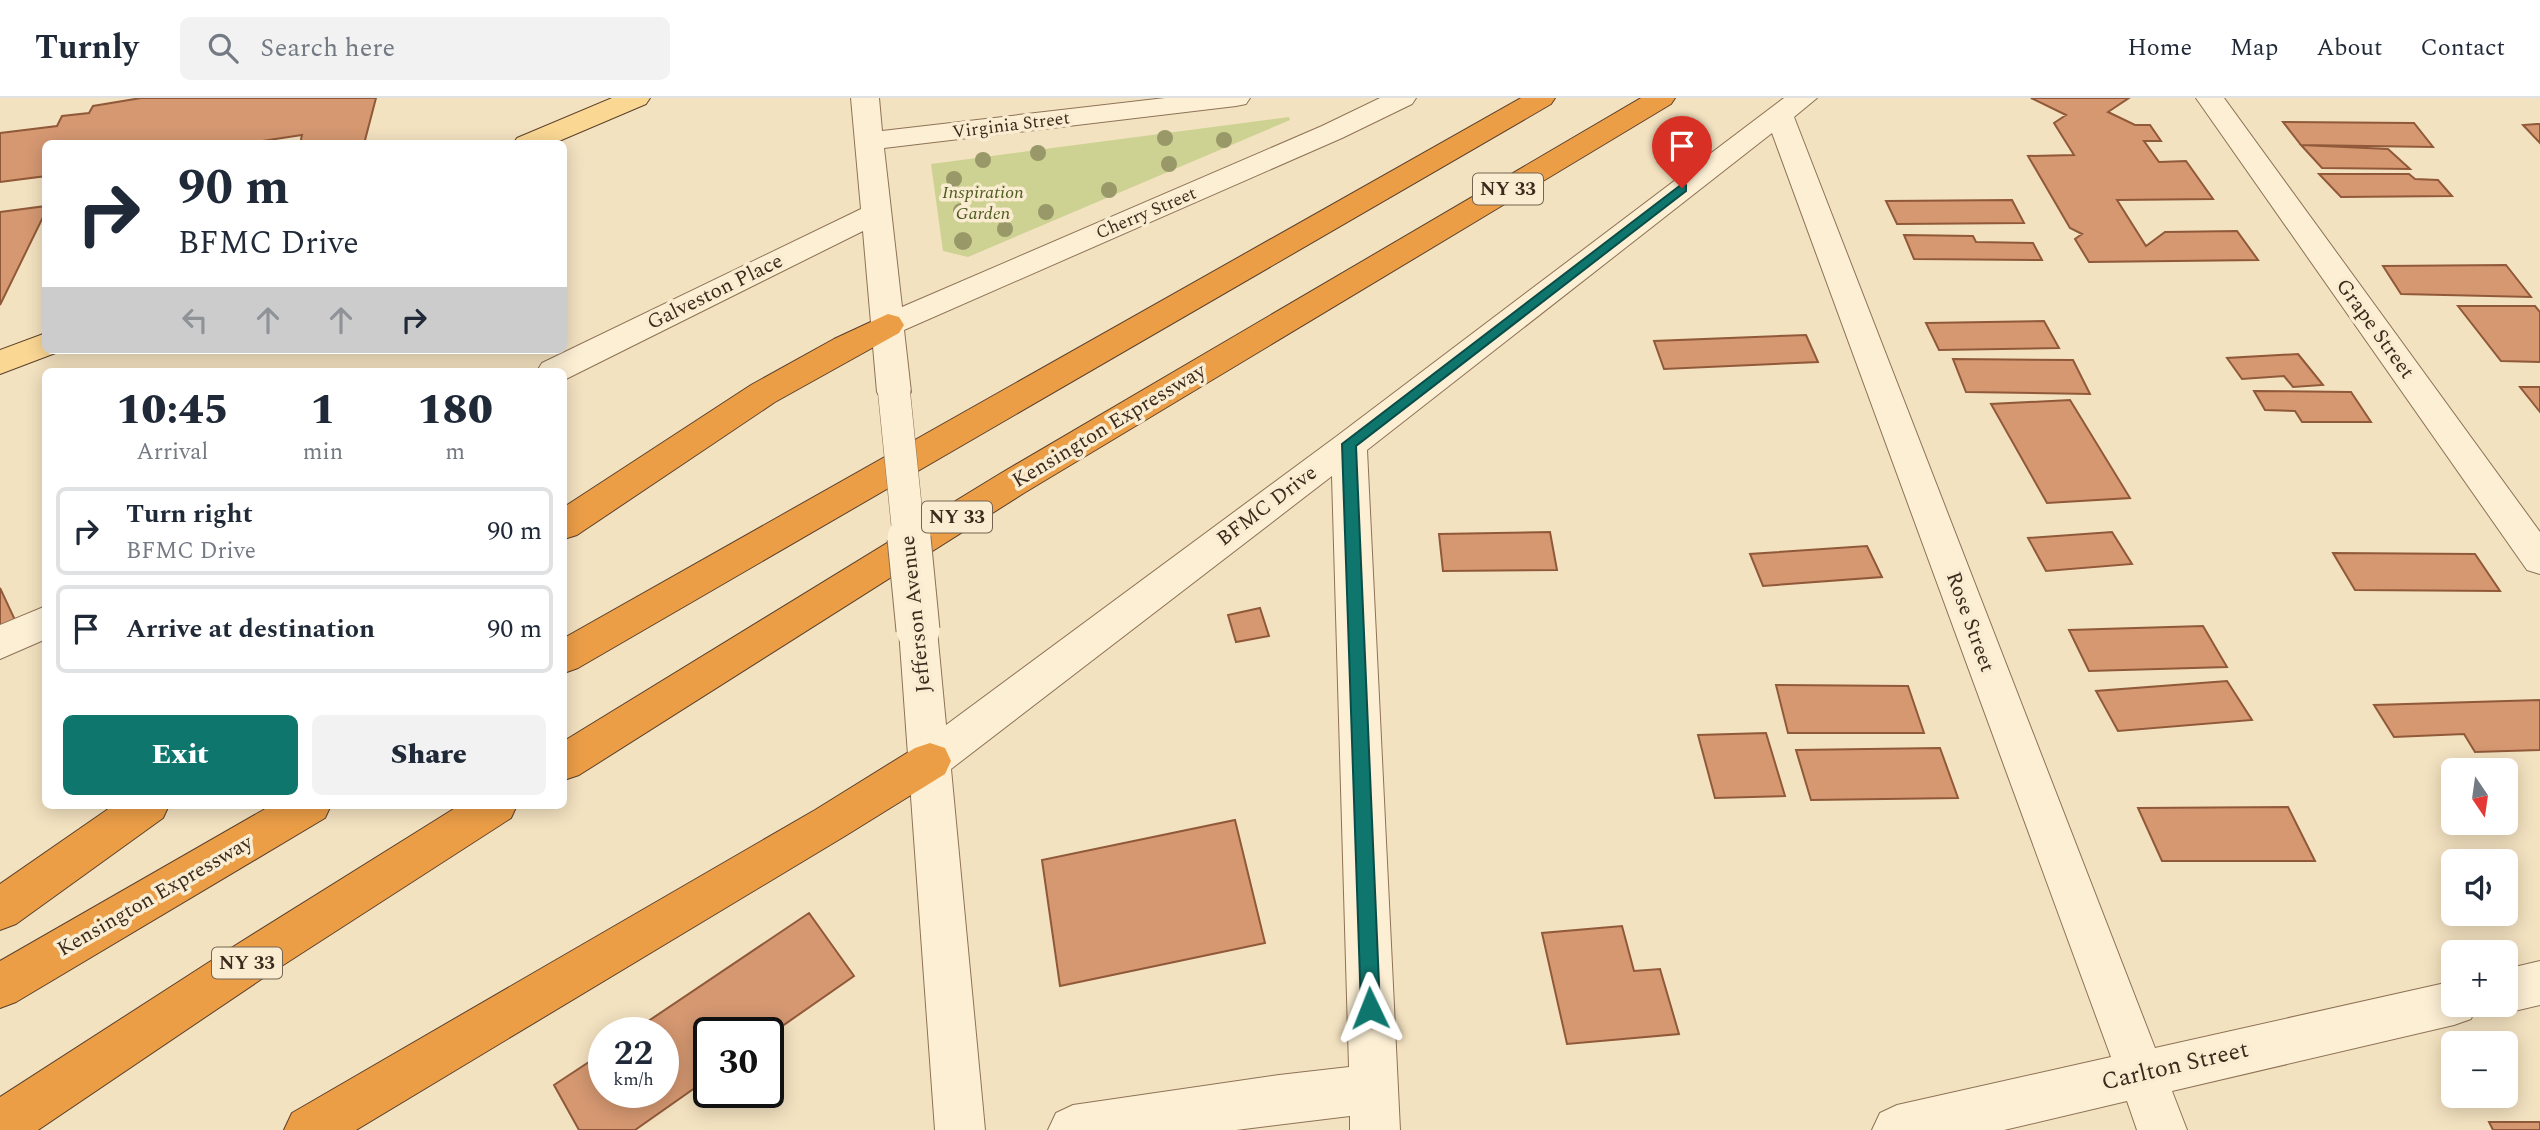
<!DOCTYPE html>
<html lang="en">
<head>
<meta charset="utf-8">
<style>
  :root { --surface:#fff; --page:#f2f2f3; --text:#1f2937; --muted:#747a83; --line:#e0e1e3; --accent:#0f766e }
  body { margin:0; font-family:Spectral,serif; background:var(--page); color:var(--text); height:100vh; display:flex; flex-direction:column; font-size:26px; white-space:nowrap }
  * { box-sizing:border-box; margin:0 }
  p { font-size:23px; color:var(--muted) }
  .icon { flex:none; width:38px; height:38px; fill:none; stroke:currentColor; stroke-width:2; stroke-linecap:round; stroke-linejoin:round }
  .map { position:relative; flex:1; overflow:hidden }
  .sheet { position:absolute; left:42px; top:270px; width:525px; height:441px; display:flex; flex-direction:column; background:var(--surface); border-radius:10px; box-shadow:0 4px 18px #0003 }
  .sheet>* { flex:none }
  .hud { position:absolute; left:42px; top:42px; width:525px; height:214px; border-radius:10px; box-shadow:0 4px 18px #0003; background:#fff; color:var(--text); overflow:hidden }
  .needle { width:46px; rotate:167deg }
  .controls { position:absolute; left:2441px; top:660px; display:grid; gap:14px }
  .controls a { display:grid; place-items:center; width:77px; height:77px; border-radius:10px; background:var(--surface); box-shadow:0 4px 18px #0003; font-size:35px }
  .speed { position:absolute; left:588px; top:919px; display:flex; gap:14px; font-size:35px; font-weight:700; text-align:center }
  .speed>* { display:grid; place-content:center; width:91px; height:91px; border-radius:50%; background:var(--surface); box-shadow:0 4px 18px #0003; line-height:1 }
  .speed small { font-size:18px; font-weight:400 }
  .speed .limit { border:4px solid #111; border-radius:10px; background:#fff; color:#111 }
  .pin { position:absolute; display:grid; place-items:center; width:60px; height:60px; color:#fff; margin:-72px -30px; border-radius:50% 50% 50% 0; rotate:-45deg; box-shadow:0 0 7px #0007 }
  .pin .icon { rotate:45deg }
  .me { position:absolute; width:77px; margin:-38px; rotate:358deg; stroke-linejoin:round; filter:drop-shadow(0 0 5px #0008) }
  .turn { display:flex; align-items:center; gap:24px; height:147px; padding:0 21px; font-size:32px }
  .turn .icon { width:91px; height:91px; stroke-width:2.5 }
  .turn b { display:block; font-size:49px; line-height:60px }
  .lanes { display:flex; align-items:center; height:66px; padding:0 21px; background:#0003; justify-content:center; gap:35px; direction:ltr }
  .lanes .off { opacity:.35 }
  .eta { display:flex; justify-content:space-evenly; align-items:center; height:119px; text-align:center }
  .eta b { font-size:42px; font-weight:800; line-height:49px }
  .primary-button { display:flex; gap:14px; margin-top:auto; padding:14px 21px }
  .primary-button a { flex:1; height:80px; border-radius:10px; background:var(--accent); color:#fff; font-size:28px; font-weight:800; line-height:80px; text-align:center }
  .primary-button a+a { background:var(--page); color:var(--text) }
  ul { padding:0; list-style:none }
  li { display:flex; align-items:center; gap:21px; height:88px; margin:0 14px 10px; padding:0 7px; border:4px solid var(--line); border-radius:10px }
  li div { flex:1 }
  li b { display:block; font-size:26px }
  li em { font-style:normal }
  header { display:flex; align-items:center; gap:42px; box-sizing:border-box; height:98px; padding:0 35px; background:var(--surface); border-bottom:2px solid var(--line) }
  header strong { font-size:33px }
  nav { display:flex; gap:38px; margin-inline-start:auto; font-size:24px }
  .search { width:490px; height:63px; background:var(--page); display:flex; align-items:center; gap:18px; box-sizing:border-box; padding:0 24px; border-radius:10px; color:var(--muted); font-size:26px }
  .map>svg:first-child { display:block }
  .green { fill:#cdd293 }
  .building { fill:#d59871; stroke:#905939; stroke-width:2 }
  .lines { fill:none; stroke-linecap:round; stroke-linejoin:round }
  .minor-casing { stroke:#8e7256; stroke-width:2 }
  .major-casing { stroke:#5b402a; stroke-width:2 }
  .highway-casing { stroke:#5b402a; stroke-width:2 }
  .minor { fill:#fcefd4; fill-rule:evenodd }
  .major { fill:#fad793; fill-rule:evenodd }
  .highway { fill:#ec9e47; fill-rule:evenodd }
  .minor-bridge-far1-casing { stroke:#8e7256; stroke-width:33; stroke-linecap:butt }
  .minor-bridge-casing { stroke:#8e7256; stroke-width:45; stroke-linecap:butt }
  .minor-bridge-far1 { stroke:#fcefd4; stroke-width:32 }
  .minor-bridge { stroke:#fcefd4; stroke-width:43 }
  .tree { fill:#989868 }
  .route { fill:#0f766e; stroke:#0a4d48; stroke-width:2 }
  .labels { text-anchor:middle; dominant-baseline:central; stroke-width:7; stroke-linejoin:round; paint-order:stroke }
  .far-street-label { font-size:18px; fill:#3c2a1c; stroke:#f9ecd1 }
  .far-park-label { font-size:18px; font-style:italic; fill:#4e5b20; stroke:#f9ecd1 }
  .shield { fill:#f9ecd1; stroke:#756452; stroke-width:2 }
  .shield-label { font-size:19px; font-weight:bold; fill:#3c2a1c }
  .street-label { font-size:21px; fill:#3c2a1c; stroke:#f9ecd1 }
  .near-street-label { font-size:24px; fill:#3c2a1c; stroke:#f9ecd1 }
</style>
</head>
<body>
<header>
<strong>Turnly</strong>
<div class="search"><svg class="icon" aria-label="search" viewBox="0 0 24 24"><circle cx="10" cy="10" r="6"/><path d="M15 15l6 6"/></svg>Search here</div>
<nav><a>Home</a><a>Map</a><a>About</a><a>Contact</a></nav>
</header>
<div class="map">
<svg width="2540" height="1032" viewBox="0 0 2540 1032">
  <rect width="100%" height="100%" fill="#f3e2c0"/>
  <path class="green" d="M1289,19L1290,22L968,159L943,153L931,66Z"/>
  <path class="building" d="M141,0H376L364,46H300L302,37L242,46H46V78L0,84V35L57,28L62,18L89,15L93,8Z
    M2031,0H2129L2108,14L2135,27H2150L2161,43H2144L2159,64L2186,63L2213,101L2117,102L2146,148L2165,134L2237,133L2258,162L2089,164L2075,141L2082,136L2070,130L2028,58L2074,57L2054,25L2066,17Z
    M2283,24L2414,25L2433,49L2301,47Z
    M2537,26H2540V45L2523,27Z
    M2301,47L2388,51L2410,71L2322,70Z
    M2319,76H2409L2415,81L2438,82L2452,98L2341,99Z
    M2012,102L2024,125L1897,126L1886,103Z
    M46,108V113L0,207V114Z
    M1904,137L1973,138L1976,144L2033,145L2042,162L1914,161Z
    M2506,167L2531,199L2401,196L2383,168Z
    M2458,208H2535L2540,214V264L2501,263Z
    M2044,223L2059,250L1939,252L1926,225Z
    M1806,237L1818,264L1664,271L1654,243Z
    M2298,256L2323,287L2293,289L2284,278L2242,281L2227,260Z
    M1953,261L2073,262L2090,296L1966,294Z
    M2520,289H2540V314Z
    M2254,293L2351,294L2371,324H2302L2295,313L2265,312Z
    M2070,302L2130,400L2047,405L1991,306Z
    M1550,434L1557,472L1443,473L1439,436Z
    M2112,434L2132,466L2046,473L2028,440Z
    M1867,448L1882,479L1763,488L1750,456Z
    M2333,455L2475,456L2500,493L2355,492Z
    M0,490L15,522L0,530Z
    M1260,510L1269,538L1236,544L1228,517Z
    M2203,528L2227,569L2089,573L2069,532Z
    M2227,583L2252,622L2118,633L2096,593Z
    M1776,587L1908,588L1924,635H1788Z
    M2540,602V652L2475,654L2464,636L2394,639L2374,607Z
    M1766,635L1785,698L1715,700L1698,637Z
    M1940,650L1958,700L1811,702L1796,652Z
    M2288,709L2315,763H2162L2138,710Z
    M1235,722L1265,845L1060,888L1042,762Z
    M809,815L854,878L768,938V934H709V980L635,1032H579L554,987L604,954V994H663V934H632Z
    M1622,828L1634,873L1660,871L1679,936L1567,946L1542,835Z
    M2489,1024H2540V1032H2493Z"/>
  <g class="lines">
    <g class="minor-casing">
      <path id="minor" d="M851,0H879L882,33L1165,0H1250L1246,6L1236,8L884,50L902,209L1322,28L1380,0H1416L1412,6L1342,40L904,232L911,294L906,302L894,306L882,302L877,294L863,133L566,281L564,282V273H537L542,265L861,111Z
        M1784,0H1817L1794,19L2155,950L2454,883V906H2477L2471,921L2454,927L2172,993L2187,1032H2137L2127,1003L2004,1032H1872L1880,1015L1897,1007L2111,959L1772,35L1367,352L1400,1032H1350V1018L1236,1032H1048L1056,1015L1073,1007L1279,977L1349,969L1332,378L951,671L985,1032H935L899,532L904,521L918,517L932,521L937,532L946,627L1337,338Z
        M2196,0H2224L2540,434V476L2527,472Z
        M46,508V541L0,561V527Z
        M2540,863V907L2506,915L2490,909L2489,906H2506V871Z"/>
    </g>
    <g class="major-casing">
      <path id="major" d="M612,0H650L646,6L552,46H513L517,40Z
        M46,235V252L58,254L0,276V252Z"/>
    </g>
    <g class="highway-casing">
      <path id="highway" d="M1521,0H1555L1551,6L578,570L564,575V540Z
        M1641,0H1675L1671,6L1024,395L579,677L564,682V643L998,377Z
        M888,216L899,219L904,227L899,235L775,304L577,437L564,441V409L751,287L834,241Z
        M930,645L945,650L951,663L945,676L845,738L356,1032H284L292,1015L815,712L915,650Z
        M114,707H169L163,720L16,826L0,832V786Z
        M272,707H331L325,720L16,904L0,910V863Z
        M460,707H517L511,720L260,882L38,1032H0V999L228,852Z"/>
    </g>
    <use href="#minor" class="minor"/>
    <use href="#major" class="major"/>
    <use href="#highway" class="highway"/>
    <g class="minor-bridge-far1-casing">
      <path id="minor-bridge-far1" d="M894,294L909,442"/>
    </g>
    <g class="minor-bridge-casing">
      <path id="minor-bridge" d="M909,440L918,532"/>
    </g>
    <use href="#minor-bridge-far1" class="minor-bridge-far1"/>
    <use href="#minor-bridge" class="minor-bridge"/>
  </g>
  <g class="tree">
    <circle cx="1165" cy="40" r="8"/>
    <circle cx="1224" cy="42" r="8"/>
    <circle cx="1038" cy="55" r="8"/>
    <circle cx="983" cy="62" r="8"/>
    <circle cx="1169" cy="66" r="8"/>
    <circle cx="954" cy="81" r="8"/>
    <circle cx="1109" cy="92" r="8"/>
    <circle cx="961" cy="113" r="8"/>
    <circle cx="1046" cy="114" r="8"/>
    <circle cx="1005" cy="131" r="8"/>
    <circle cx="963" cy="143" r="9"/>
  </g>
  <path class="route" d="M1682,86L1686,87V93L1356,348L1380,910L1377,917L1370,919L1363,917L1361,910L1342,346Z"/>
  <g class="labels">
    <g class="far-street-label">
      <text transform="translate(1011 27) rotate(-7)">Virginia Street</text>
      <text transform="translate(1146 115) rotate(-23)">Cherry Street</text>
    </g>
    <g class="far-park-label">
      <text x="983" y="94">Inspiration<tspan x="983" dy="21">Garden</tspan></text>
    </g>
    <g class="shield">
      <rect x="1473" y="75.5" width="70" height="31" rx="5"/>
      <rect x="922" y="403.5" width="70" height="31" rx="5"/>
      <rect x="212" y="849.5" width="70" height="31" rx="5"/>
    </g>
    <g class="shield-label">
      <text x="1508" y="91">NY 33</text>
      <text x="957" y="419">NY 33</text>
      <text x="247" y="865">NY 33</text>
    </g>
    <g class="street-label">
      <text transform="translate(715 194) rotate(-26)">Galveston Place</text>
      <text transform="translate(2375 231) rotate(54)">Grape Street</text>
      <text transform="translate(1109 328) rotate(-31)">Kensington Expressway</text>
      <text transform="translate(1267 408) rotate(-37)">BFMC Drive</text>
      <text transform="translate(916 516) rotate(-96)">Jefferson Avenue</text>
      <text transform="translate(1970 524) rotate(70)">Rose Street</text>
      <text transform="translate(155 798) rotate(-30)">Kensington Expressway</text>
    </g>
    <g class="near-street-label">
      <text transform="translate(2175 968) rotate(-13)">Carlton Street</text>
    </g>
  </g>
</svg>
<div class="controls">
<a><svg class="needle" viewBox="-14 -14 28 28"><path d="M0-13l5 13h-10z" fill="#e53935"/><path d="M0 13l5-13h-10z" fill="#747a83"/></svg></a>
<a><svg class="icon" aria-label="sound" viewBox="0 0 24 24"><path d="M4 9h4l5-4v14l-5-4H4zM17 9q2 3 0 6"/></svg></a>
<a>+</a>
<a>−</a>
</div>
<div class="speed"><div>22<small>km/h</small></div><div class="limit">30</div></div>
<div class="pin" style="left:1682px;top:90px;background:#d93025"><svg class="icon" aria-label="arrive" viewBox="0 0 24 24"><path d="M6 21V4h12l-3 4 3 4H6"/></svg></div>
<svg class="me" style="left:1370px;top:910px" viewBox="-20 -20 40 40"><path d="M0-17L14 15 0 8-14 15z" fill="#0f766e" stroke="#fff" stroke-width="4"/></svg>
<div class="hud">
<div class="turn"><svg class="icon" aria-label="right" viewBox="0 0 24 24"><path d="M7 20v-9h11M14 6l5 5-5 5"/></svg><div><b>90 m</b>BFMC Drive</div></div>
<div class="lanes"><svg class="icon off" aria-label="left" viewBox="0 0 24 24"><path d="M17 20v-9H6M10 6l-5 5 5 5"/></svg><svg class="icon off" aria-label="ahead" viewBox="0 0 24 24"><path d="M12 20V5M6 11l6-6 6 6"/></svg><svg class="icon off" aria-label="ahead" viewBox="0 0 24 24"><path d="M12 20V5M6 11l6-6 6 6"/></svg><svg class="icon" aria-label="right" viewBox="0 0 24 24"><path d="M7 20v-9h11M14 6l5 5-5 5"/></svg></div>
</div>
<section class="sheet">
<div class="eta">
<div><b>10:45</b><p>Arrival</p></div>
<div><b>1</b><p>min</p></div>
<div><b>180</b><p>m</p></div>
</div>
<ul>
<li><svg class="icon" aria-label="right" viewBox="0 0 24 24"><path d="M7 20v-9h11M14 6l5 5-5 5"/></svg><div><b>Turn right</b><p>BFMC Drive</p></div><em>90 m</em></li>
<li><svg class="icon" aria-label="arrive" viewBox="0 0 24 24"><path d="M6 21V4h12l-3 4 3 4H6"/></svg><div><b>Arrive at destination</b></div><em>90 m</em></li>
</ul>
<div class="primary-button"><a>Exit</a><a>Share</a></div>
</section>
</div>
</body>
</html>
